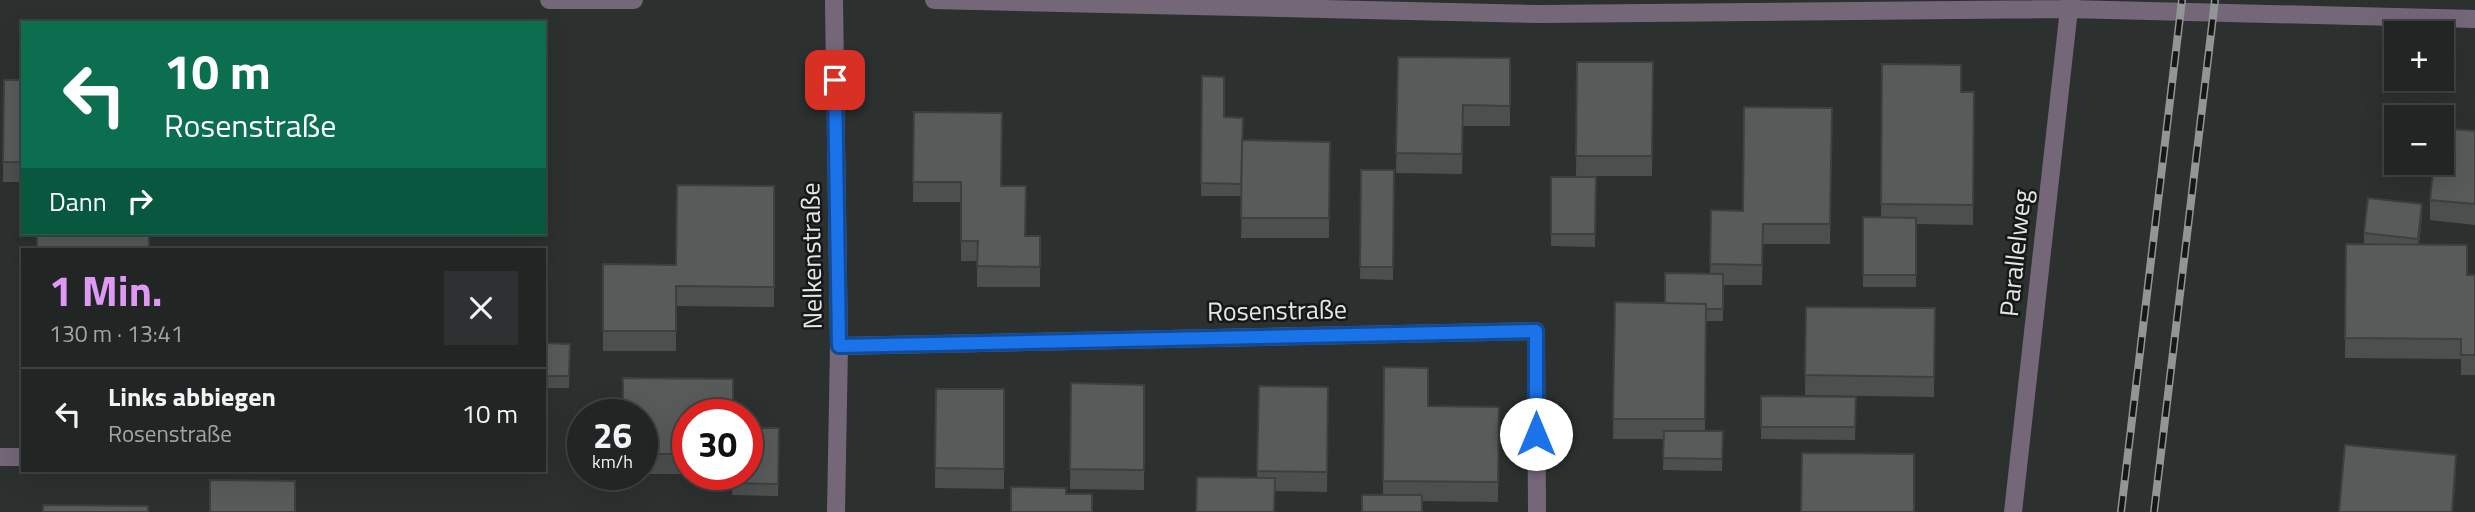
<!DOCTYPE html>
<html lang="de">
<head>
<meta charset="utf-8">
<style>
  :root { --surface:#212524; --page:#2d3131; --text:#f1f3f6; --muted:#a2a5a6; --line:#3e4241; --accent:#dd99f3 }
  body { margin:0; font-family:"Titillium Web",sans-serif; background:var(--page); color:var(--text); height:100vh; display:flex; flex-direction:column; font-size:26px; white-space:nowrap }
  * { box-sizing:border-box; margin:0 }
  p { font-size:23px; color:var(--muted) }
  .icon { flex:none; width:38px; height:38px; fill:none; stroke:currentColor; stroke-width:2; stroke-linecap:round; stroke-linejoin:round }
  .map { position:relative; flex:1; overflow:hidden }
  .panel { position:absolute; left:21px; top:248px; width:525px; height:224px; display:flex; flex-direction:column; background:var(--surface); border-radius:0px; box-shadow:0 7px 28px #0002,0 0 0 2px var(--line) }
  .panel>* { flex:none }
  .top-card { position:absolute; left:21px; top:21px; width:525px; height:214px; border-radius:0px; box-shadow:0 7px 28px #0002,0 0 0 2px var(--line); background:#0b6e4f; color:#fff; overflow:hidden }
  .fabs { position:absolute; left:2384px; top:21px; display:grid; gap:14px }
  .fabs a { display:grid; place-items:center; width:70px; height:70px; border-radius:0px; background:var(--surface); box-shadow:0 7px 28px #0002,0 0 0 2px var(--line); font-size:35px }
  .speed { position:absolute; left:567px; top:399px; display:flex; gap:14px; font-size:35px; font-weight:700; text-align:center }
  .speed>* { display:grid; place-content:center; width:91px; height:91px; border-radius:50%; background:var(--surface); box-shadow:0 7px 28px #0002,0 0 0 2px var(--line); line-height:1 }
  .speed small { font-size:18px; font-weight:400 }
  .speed .limit { border:10px solid #d22; background:#fff; color:#111 }
  .pin { position:absolute; display:grid; place-items:center; width:60px; height:60px; color:#fff; margin:-30px; border-radius:14px; box-shadow:0 4px 10px #0006 }
  .me { position:absolute; width:77px; margin:-38px; rotate:0deg; stroke-linejoin:round; filter:drop-shadow(0 0 5px #0008) }
  .turn { display:flex; align-items:center; gap:24px; height:147px; padding:0 28px; font-size:32px }
  .turn .icon { width:91px; height:91px; stroke-width:2.5 }
  .turn b { display:block; font-size:49px; line-height:60px }
  .then { display:flex; align-items:center; height:66px; padding:0 28px; background:#0003; gap:14px; font-size:26px }
  .round { display:grid; place-items:center; flex:none; width:74px; height:74px; border-radius:0px; background:var(--page) }
  .head { display:flex; align-items:center; justify-content:space-between; height:119px; padding:0 28px }
  h1 { font-size:42px; font-weight:700; line-height:52px; color:var(--accent) }
  ul { padding:0; list-style:none }
  li { display:flex; align-items:center; gap:21px; height:91px; padding:0 28px; border-top:2px solid var(--line) }
  li div { flex:1 }
  li b { display:block; font-size:26px }
  li em { font-style:normal }
  .map>svg:first-child { display:block }
  .lines { fill:none; stroke-linecap:round; stroke-linejoin:round }
  .minor { stroke:#746878; stroke-width:18 }
  .rail-casing { stroke:#919594; stroke-width:8 }
  .rail { stroke:#161818; stroke-width:5; stroke-dasharray:16; stroke-linecap:butt }
  .wall { fill:#4b4f4e }
  .shaded-wall { fill:#3d4040 }
  .building { fill:#575c5b; stroke:#3d4040; stroke-width:2 }
  .route-casing { stroke:#114b97; stroke-width:18 }
  .route { stroke:#1a73e8; stroke-width:12 }
  .labels { text-anchor:middle; dominant-baseline:central; stroke-width:5; stroke-linejoin:round; paint-order:stroke }
  .street-label { font-size:26px; fill:#e4e7e6; stroke:#161818 }
</style>
</head>
<body>
<div class="map">
<svg width="2475" height="512" viewBox="0 0 2475 512">
  <rect width="100%" height="100%" fill="#2c3130"/>
  <g class="lines">
    <path class="minor" d="M549,0H634
      M834,0L839,346L836,512
      M934,0L1540,14L2069,9L2475,19
      M839,346L1536,331L1537,512
      M0,457H23
      M2013,512L2070,0"/>
    <g class="rail-casing">
      <path id="rail" d="M2121,512L2182,0
        M2154,512L2215,0"/>
    </g>
    <use href="#rail" class="rail"/>
  </g>
  <path class="wall" d="M1398,57L1510,58V126H1463L1462,174L1396,173Z
    M1577,62H1653L1652,176H1576Z
    M1882,64L1961,92H1974L1973,225L1916,224V287H1863V217H1881Z
    M1202,76L1224,117L1242,140L1330,142L1329,238H1241L1242,194L1241,196H1201Z
    M4,80H23V182H3Z
    M1832,108L1830,244H1763L1762,285H1723V321H1706L1705,431H1723L1722,471L1663,470L1664,439H1613L1615,302L1665,303L1710,274L1711,210L1743,211Z
    M914,112L1001,186L1026,236H1040V287H977V261H961V202H913Z
    M2475,131V225L2430,220V200Z
    M1361,170H1394L1393,280L1360,279Z
    M1551,177H1596L1595,247L1551,246Z
    M774,186V307L676,306V351H603V264L676,265Z
    M2422,216L2419,245L2467,275H2475V375H2461V359L2345,358L2346,244H2364V233Z
    M1806,307L1935,308L1934,397L1805,395Z
    M544,343L570,344L569,388H544Z
    M1384,367L1428,406L1499,407L1498,502L1422,501L1383,495Z
    M1071,383L1144,385V490L1070,489Z
    M1259,386L1328,387L1327,492L1275,491L1257,477Z
    M936,389H1004V489L935,488Z
    M1761,396L1856,397L1855,440L1761,439Z
    M642,415H688V474H642Z
    M779,428L778,496L732,495L733,474Z"/>
  <path class="shaded-wall" d="M2422,204V216L2418,251V239Z
    M2456,455V475L2453,512H2452Z"/>
  <path class="building" d="M1398,57L1510,58V106L1463,105L1462,154L1396,153Z
    M1577,62H1653L1652,156H1576Z
    M1882,64L1961,65V92H1974L1973,205L1881,204Z
    M1202,76L1224,77V117L1243,118L1241,184L1201,183Z
    M4,80H23V162H3Z
    M1744,107L1832,108L1830,224H1763L1762,265L1710,264L1711,210L1743,211Z
    M914,112L1002,113L1001,186H1026L1025,236H1040V267L977,266L978,241H961V182H913Z
    M2441,128L2475,131V204L2430,200L2434,163H2441Z
    M1242,140L1330,142L1329,218H1241Z
    M1361,170H1394L1393,267H1360Z
    M1551,177H1596L1595,234H1551Z
    M677,185L774,186V287L676,286V331H603V264L676,265Z
    M2368,198L2422,204L2418,239L2364,233Z
    M1863,217L1916,218V275H1863Z
    M37,233H149V250H37Z
    M2346,244L2467,245V275H2475V355H2461V339L2345,338Z
    M394,247L529,249V250H394Z
    M1665,273L1723,274V309H1706V304L1665,303Z
    M1615,302L1706,304L1705,419H1613Z
    M1806,307L1935,308L1934,377L1805,375Z
    M544,343L570,344L569,376H544Z
    M1384,367L1428,368V406L1499,407L1498,482L1383,481Z
    M623,378L733,379V415H688V454H642V415H623Z
    M1071,383L1144,385V470L1070,469Z
    M1259,386L1328,387L1327,472L1257,471Z
    M936,389H1004V469L935,468Z
    M1761,396L1856,397L1855,427H1761Z
    M747,428H779L778,484L732,483L733,474H747Z
    M1664,431H1723L1722,459L1663,458Z
    M2345,445L2456,455L2452,512H2339Z
    M1802,453L1914,454V512H1801Z
    M1197,477L1275,478L1274,512H1196Z
    M210,480L295,481V512H210Z
    M1011,487L1066,488V494H1092V512H1011Z
    M1362,495H1422V512H1362Z
    M43,505L148,506V512H43Z"/>
  <g class="lines">
    <g class="route-casing">
      <path id="route" d="M835,80L839,346L1536,331V434"/>
    </g>
    <use href="#route" class="route"/>
  </g>
  <g class="labels">
    <g class="street-label">
      <text transform="translate(2015 253) rotate(-84)">Parallelweg</text>
      <text transform="translate(811 256) rotate(-91)">Nelkenstraße</text>
      <text transform="translate(1277 310) rotate(-1)">Rosenstraße</text>
    </g>
  </g>
</svg>
<div class="fabs">
<a>+</a>
<a>−</a>
</div>
<div class="speed"><div>26<small>km/h</small></div><div class="limit">30</div></div>
<div class="pin" style="left:835px;top:80px;background:#d93025"><svg class="icon" aria-label="arrive" viewBox="0 0 24 24"><path d="M6 21V4h12l-3 4 3 4H6"/></svg></div>
<svg class="me" style="left:1536px;top:434px" viewBox="-20 -20 40 40"><circle r="19" fill="#fff"/><path d="M0-13L10 11 0 6-10 11z" fill="#1a73e8"/></svg>
<div class="top-card">
<div class="turn"><svg class="icon" aria-label="left" viewBox="0 0 24 24"><path d="M17 20v-9H6M10 6l-5 5 5 5"/></svg><div><b>10 m</b>Rosenstraße</div></div>
<div class="then">Dann<svg class="icon" aria-label="right" viewBox="0 0 24 24"><path d="M7 20v-9h11M14 6l5 5-5 5"/></svg></div>
</div>
<section class="panel">
<div class="head"><div><h1>1 Min.</h1><p>130 m · 13:41</p></div><a class="round"><svg class="icon" aria-label="close" viewBox="0 0 24 24"><path d="M6 6l12 12M18 6L6 18"/></svg></a></div>
<ul>
<li><svg class="icon" aria-label="left" viewBox="0 0 24 24"><path d="M17 20v-9H6M10 6l-5 5 5 5"/></svg><div><b>Links abbiegen</b><p>Rosenstraße</p></div><em>10 m</em></li>
</ul>
</section>
</div>
</body>
</html>
